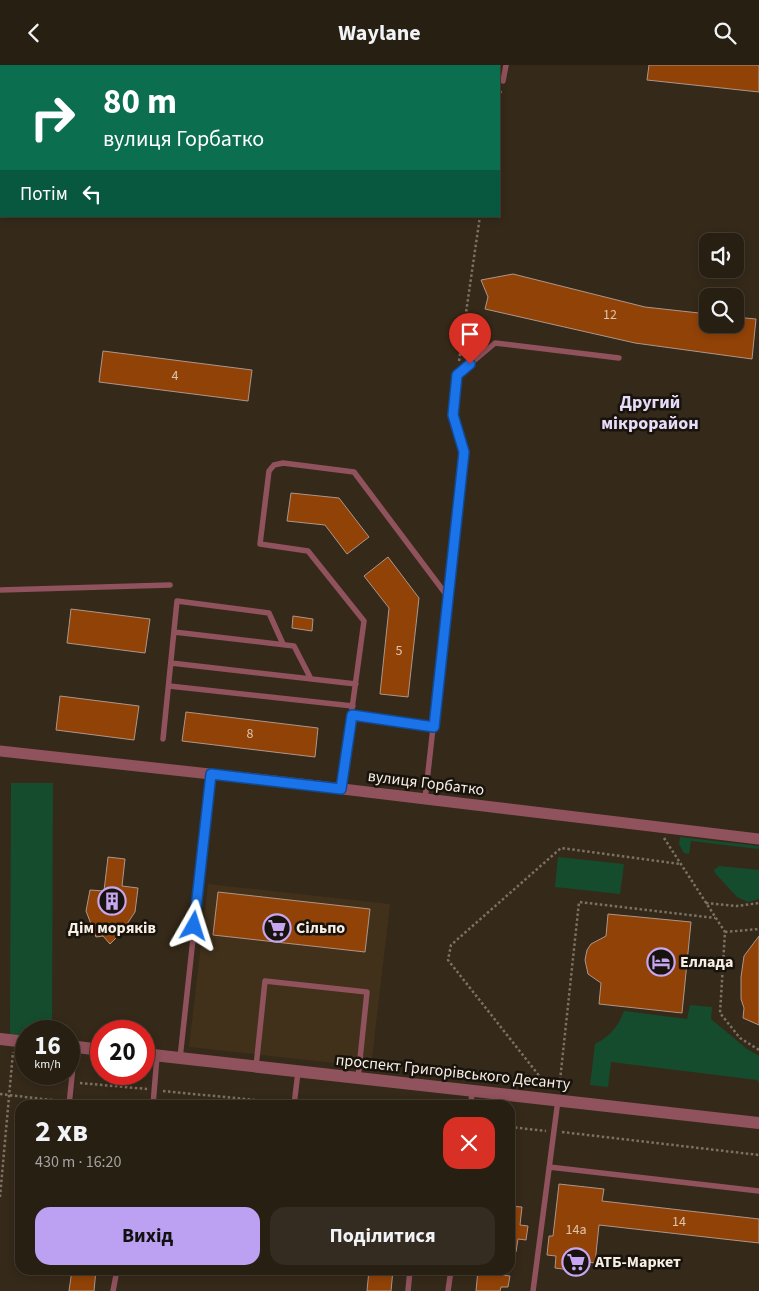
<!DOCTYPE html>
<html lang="uk">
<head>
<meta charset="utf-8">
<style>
  :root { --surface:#281f13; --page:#342c21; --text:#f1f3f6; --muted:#a5a2a0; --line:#443d33; --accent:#bca0f2 }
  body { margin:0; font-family:"Source Sans 3",sans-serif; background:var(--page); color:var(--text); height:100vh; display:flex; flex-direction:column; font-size:19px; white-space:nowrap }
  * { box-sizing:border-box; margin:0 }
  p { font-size:16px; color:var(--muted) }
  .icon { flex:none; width:28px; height:28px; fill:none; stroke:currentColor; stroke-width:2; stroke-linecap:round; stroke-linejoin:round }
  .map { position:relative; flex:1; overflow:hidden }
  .panel { position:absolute; left:15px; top:1035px; width:500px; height:175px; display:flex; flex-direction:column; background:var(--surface); border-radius:15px; box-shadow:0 2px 8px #0003,0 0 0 1px var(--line) }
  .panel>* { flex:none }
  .guide { position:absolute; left:0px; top:0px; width:500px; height:152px; box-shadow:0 2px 8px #0003,0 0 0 1px var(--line); background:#0b6e4f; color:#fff; overflow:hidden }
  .fabs { position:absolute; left:699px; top:168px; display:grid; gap:10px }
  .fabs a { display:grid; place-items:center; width:45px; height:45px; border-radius:10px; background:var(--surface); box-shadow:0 2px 8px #0003,0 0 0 1px var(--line); font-size:25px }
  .speed { position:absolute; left:15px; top:955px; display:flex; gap:10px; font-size:25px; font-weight:700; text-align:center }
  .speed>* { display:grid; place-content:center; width:65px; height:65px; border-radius:50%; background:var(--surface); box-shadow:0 2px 8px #0003,0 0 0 1px var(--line); line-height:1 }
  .speed small { font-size:12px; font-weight:400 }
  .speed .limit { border:8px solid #d22; background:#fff; color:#111 }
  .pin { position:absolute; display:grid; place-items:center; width:42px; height:42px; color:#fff; margin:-51px -21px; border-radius:50% 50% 50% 0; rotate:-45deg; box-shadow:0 0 5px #0007 }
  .pin .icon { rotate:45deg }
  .me { position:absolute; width:55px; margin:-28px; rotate:6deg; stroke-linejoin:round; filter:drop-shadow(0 0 4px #0008) }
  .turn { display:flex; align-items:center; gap:18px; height:105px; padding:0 20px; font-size:22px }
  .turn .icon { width:65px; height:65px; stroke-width:2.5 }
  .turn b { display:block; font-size:35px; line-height:42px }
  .then { display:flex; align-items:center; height:48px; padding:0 20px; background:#0003; gap:10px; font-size:19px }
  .round { display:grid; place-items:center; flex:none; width:52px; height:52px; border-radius:15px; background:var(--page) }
  .head { display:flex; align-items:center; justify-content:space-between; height:85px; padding:0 20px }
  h1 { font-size:30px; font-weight:700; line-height:38px }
  .button { display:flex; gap:10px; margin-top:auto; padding:10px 20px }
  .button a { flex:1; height:58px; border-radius:15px; background:var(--accent); color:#111; font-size:20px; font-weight:700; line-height:58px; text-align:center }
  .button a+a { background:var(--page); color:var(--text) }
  header { display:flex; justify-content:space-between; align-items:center; height:65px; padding:0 20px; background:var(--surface); font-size:22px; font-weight:700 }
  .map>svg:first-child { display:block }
  .built { fill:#41311b }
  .green { fill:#164c2e }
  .building { fill:#914207; stroke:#ad968b }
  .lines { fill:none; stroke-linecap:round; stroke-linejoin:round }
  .path { stroke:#7c7264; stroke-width:2.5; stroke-dasharray:2.5 2.5; stroke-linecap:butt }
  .service { stroke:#90525c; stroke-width:5.5 }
  .minor { stroke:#90525c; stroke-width:11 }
  .tertiary { stroke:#90525c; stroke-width:12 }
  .route-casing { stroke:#114b97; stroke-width:12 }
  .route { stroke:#1a73e8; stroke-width:9 }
  .labels { text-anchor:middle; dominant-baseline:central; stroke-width:5; stroke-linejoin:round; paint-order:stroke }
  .number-label { font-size:14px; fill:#dec3ad }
  .street-label { font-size:16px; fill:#f7eee4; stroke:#18130c }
  .poi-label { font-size:16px; font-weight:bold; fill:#f7eee4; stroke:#18130c; text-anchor:start }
  .neighbourhood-label { font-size:18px; font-weight:bold; fill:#e7dcf8; stroke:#18130c }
</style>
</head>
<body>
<header><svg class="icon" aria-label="back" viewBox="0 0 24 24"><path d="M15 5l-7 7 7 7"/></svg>Waylane<svg class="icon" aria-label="search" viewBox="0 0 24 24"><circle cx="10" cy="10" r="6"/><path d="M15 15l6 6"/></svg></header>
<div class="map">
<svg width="759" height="1226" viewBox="0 0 759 1226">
  <rect width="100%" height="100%" fill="#352919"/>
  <path class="built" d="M208,819L390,839L371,1002L189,982Z"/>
  <path class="green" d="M11,718H53L52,966H26V971H10Z
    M680,772L759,781V784L691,776L689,789L684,788L679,779Z
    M558,792L624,799L620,829L555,822Z
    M719,801L759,805V834L748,837L737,832L715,808L714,805Z
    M690,940L712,942L711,954L747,984L759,991V1018L757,1015L611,997L608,1022L590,1020L595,979C610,971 618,962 624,946L687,954Z"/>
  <path class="building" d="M649,0H759V27L647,15Z
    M513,209L645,242L708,249V259H735V252L756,254L752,294L635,278L485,244L488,232L481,215Z
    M103,286L252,305L248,336L99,317Z
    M291,428L339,433L369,472L347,489L325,460L287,456Z
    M388,492L419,533L408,632L380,629L389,543L364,511Z
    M71,544L150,554L145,588L67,578Z
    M293,551L313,554L312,566L292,563Z
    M60,631L139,641L134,675L56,665Z
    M186,647L318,663L315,692L182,676Z
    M108,792L125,794L122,821L138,823L135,847L121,868L110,879L103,871L96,872L86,846L90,825L104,826Z
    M218,827L370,844L365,887L213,870Z
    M608,849L691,857L682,948L599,939L601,918L588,909L585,895L587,885L591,879L606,871Z
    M759,871V960L743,953L744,943L741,934V912L744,891Z
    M559,1119L604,1124L602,1136L759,1154V1178L599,1160L595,1198L587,1197L586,1207L555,1203L556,1191L547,1190L549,1171H553Z
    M510,1141L522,1142L520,1160L528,1161L526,1175L518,1174L516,1187H510Z
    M72,1205H96L94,1226H69Z
    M369,1205H393L391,1226H367Z
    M478,1205H503V1210L510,1211L508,1222H501L500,1226H476Z"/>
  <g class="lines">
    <path class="path" d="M499,33L501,25
      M459,296L480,151
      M664,773L725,867L720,948L740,973L759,985
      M706,838L737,841L759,838
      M725,867L759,864
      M80,1018L147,1024
      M548,1022L448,895L451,880L561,783L680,799
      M559,1025L579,837L715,853
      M163,1026L286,1038
      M0,1029L60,1036
      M510,1062L546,1066
      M562,1067L759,1090
      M0,1132L13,987"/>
    <path class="service" d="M503,16L506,0
      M0,525L170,520
      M174,567L294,581L311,614
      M171,598L356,619
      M169,621L353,641
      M351,650L433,662
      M163,674L177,536L269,548L283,579
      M341,724L364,556L308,486L260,479L269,406L274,400L283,398L354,407L448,532
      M425,734L464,387L453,350L457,310L495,278L619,293
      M180,993L211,709
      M256,1002L265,916L367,927L358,1013
      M69,1040L75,982
      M153,1040L157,991
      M294,1040L298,1007
      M471,1040L472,1026
      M549,1102L759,1126
      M113,1226L117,1205
      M408,1226L410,1205
      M448,1226L451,1205
      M533,1226L558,1035"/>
    <path class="minor" d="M0,686L301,719L759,774"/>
    <path class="tertiary" d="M0,974L26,977
      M69,981L101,985
      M144,989L759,1058"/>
  </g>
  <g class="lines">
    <g class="route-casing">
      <path id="route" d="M194,861L211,709L341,724L352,650L434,662L464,387L453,350L457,310L470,299"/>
    </g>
    <use href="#route" class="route"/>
  </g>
  <defs>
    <g id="building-ring" transform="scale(1.4375)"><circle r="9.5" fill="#18130c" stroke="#c6a6f0" stroke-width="1.5"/><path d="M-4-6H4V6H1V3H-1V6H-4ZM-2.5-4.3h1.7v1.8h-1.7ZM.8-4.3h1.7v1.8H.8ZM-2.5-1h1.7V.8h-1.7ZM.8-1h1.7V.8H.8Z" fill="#c6a6f0"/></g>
    <g id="supermarket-ring" transform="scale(1.4375)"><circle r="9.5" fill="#18130c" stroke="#c6a6f0" stroke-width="1.5"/><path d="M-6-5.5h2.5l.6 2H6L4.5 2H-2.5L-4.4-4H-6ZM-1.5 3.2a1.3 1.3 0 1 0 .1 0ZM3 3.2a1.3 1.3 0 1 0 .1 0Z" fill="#c6a6f0"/></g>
    <g id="hotel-ring" transform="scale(1.4375)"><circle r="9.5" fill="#18130c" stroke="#c6a6f0" stroke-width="1.5"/><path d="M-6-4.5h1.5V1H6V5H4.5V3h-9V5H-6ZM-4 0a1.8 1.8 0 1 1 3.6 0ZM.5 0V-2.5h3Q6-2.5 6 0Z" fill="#c6a6f0"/></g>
  </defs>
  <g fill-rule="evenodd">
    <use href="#building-ring" x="112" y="836"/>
    <use href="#supermarket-ring" x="277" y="863"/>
    <use href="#hotel-ring" x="661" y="897"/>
    <use href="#supermarket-ring" x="576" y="1197"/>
  </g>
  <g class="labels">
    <g class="number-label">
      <text x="610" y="250">12</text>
      <text x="175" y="311">4</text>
      <text x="399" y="586">5</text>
      <text x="250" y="669">8</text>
      <text x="679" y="1157">14</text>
      <text x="576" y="1165">14а</text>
    </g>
    <g class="street-label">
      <text transform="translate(426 718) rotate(7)">вулиця Горбатко</text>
      <text transform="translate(453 1007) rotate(6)">проспект Григорівського Десанту</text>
    </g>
    <g class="poi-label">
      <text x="112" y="863" text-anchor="middle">Дім моряків</text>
      <text x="296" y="863">Сільпо</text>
      <text x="680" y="897">Еллада</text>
      <text x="595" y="1197">АТБ-Маркет</text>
    </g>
    <g class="neighbourhood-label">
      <text x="650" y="337">Другий<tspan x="650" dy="21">мікрорайон</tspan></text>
    </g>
  </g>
</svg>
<div class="fabs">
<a><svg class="icon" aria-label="sound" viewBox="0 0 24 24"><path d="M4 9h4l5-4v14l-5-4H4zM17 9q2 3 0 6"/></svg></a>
<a><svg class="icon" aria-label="search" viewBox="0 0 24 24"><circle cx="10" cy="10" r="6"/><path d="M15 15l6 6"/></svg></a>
</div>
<div class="speed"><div>16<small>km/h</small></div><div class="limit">20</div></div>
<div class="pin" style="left:470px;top:299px;background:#d93025"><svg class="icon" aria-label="arrive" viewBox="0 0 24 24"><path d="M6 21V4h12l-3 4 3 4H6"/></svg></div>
<svg class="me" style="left:194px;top:861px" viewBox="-20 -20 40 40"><path d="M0-17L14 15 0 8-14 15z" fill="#1a73e8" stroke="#fff" stroke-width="4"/></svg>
<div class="guide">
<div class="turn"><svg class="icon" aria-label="right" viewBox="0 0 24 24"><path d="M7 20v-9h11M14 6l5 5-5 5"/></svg><div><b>80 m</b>вулиця Горбатко</div></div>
<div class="then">Потім<svg class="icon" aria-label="left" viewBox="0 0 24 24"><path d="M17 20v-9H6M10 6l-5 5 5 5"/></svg></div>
</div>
<section class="panel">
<div class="head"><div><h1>2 хв</h1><p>430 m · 16:20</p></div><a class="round" style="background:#d93025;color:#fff"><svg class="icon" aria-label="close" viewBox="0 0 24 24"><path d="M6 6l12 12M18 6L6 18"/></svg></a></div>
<div class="button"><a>Вихід</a><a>Поділитися</a></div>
</section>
</div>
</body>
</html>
